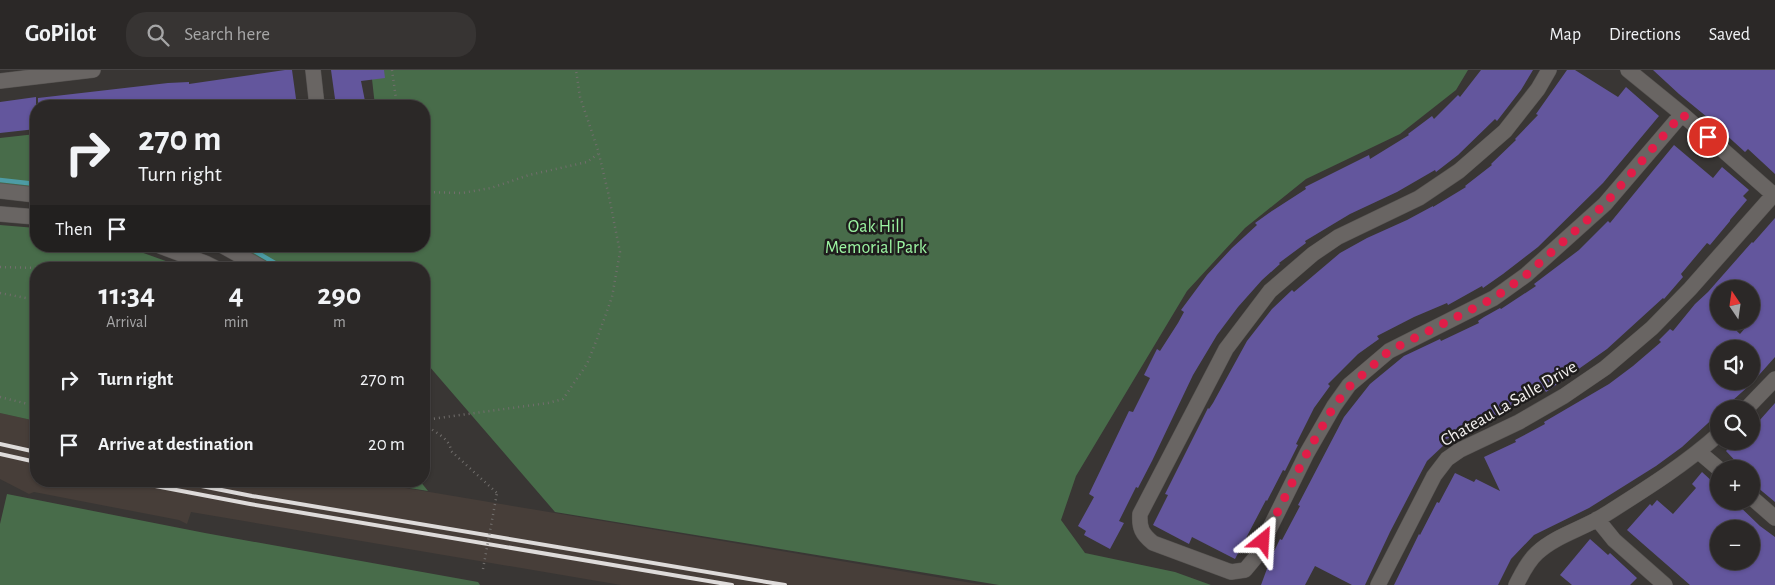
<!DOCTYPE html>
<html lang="en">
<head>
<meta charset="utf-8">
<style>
  :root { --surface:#2b2827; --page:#373433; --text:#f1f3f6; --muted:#a6a6a7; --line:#474444 }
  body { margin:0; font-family:"Alegreya Sans",sans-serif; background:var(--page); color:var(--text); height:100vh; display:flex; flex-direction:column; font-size:19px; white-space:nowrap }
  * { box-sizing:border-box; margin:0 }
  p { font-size:16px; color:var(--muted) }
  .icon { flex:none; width:28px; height:28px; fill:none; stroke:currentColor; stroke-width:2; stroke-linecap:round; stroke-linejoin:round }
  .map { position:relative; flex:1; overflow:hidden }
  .sheet { position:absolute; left:30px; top:192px; width:400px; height:225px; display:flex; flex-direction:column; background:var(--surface); border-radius:20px; box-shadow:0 1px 4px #0004,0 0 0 1px var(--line) }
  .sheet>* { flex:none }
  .hud { position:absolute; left:30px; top:30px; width:400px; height:152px; border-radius:20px; box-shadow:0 1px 4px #0004,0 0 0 1px var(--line); background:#2b2827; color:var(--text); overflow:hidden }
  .needle { width:32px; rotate:347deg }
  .tools { position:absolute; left:1710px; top:210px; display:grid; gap:10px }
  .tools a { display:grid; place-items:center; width:50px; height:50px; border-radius:50%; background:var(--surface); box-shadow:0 1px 4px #0004,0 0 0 1px var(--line); font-size:25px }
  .pin { position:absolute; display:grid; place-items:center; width:42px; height:42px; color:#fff; margin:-21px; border:2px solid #fff; border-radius:50%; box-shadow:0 1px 5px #0007 }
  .me { position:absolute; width:55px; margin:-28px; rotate:27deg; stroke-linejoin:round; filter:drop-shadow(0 0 4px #0008) }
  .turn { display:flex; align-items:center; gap:18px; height:105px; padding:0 25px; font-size:22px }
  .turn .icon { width:65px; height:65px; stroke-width:2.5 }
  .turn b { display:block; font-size:35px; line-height:42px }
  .then { display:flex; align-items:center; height:48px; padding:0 25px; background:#0003; gap:10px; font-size:19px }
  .eta { display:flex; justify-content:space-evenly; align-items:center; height:85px; text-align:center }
  .eta b { font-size:30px; font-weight:600; line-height:35px }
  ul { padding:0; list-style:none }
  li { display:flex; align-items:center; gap:15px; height:65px; padding:0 25px }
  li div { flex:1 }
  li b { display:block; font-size:19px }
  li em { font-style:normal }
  header { display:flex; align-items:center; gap:30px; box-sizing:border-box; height:70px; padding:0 25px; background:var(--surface); border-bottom:1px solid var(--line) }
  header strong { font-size:24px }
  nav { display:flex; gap:28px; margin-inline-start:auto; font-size:18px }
  .search { width:350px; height:45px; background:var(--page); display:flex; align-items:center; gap:12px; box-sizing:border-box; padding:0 18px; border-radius:20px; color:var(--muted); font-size:19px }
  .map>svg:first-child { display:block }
  .built { fill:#473e39 }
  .green { fill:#486c4a }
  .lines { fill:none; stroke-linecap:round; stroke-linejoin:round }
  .stream { stroke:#4d9ca5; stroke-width:4.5 }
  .building { fill:#63569d; fill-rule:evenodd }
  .minor-casing { stroke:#575452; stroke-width:16 }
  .path { stroke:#716e6c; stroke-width:2.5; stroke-dasharray:1 4; stroke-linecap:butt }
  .minor { stroke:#696563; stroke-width:15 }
  .rail { stroke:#dedbda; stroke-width:4 }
  .path-bridge { stroke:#716e6c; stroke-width:2.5; stroke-dasharray:1 4; stroke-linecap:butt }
  .route { stroke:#e11d48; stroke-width:9; stroke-dasharray:0 16.2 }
  .labels { text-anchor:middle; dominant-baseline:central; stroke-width:5; stroke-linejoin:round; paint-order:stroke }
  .park-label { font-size:18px; fill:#9cf5a2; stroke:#1f1d1d }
  .street-label { font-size:18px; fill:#f4f1f0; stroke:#1f1d1d }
</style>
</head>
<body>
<header>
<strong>GoPilot</strong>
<div class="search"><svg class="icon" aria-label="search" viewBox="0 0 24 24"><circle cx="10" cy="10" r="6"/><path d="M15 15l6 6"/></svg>Search here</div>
<nav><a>Map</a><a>Directions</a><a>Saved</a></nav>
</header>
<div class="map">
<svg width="1775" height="515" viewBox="0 0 1775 515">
  <rect width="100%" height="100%" fill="#393634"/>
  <path class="built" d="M0,343L36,351V411H364L984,515H621L191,442L187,454L179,450L34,422L29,424L0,409Z"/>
  <path class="green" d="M371,0H1468L1456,20L1400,64L1306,109L1245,158L1187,221L1076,406L1061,450L1085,483L1175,502L1211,515H999L555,442L429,296L424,300V199H278L236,176H424V36H375Z
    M36,64V118L0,114V68Z
    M0,155L36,158V176H124L188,199H36V351L0,343Z
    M366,411H420L428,421Z
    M7,424L205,463L478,512L480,515H0V454Z"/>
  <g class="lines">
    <path class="stream" d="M0,110L36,114
      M246,176L285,199"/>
  </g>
  <path class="building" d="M285,0H292L297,36H266V34L248,36H38V28L168,13L189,12V14Z
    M331,0H384L385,8L361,11L366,36H336Z
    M1481,0H1533L1521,20L1497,51L1495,49L1458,85L1436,102L1435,100L1397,122L1350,144L1305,171L1306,173L1279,193L1280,194L1262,210L1238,237L1217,265L1193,305L1152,391L1138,418L1136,417L1119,451L1124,453L1110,479L1084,465L1086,461L1078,456L1094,427L1089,424L1129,341L1133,342L1150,308L1144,305L1157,279L1160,281L1178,253L1184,242L1181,240L1207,205L1232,178L1257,155L1255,153L1269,143L1306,119L1305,117L1369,85L1370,89L1409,65L1408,64L1432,46L1434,49L1458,25L1460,27Z
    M1567,0H1575L1618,27L1626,17L1659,46L1603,113L1538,177L1503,204L1483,218L1482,216L1448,235L1447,233L1414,247L1377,266L1379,269L1358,284L1328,314L1330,316L1314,338L1296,374L1298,375L1285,401L1283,400L1267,431L1266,430L1235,489L1192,467L1189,474L1153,455L1168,425L1165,424L1208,338L1209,339L1213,333L1247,271L1272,239L1292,220L1294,222L1340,183L1367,168L1407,150L1433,136V137L1466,117L1465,116L1492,95L1491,94L1516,70L1515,69L1538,45L1536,44Z
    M1653,0H1775V104L1748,79L1745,82L1723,62L1724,61L1679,24Z
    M36,27V59L0,63V32Z
    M1674,75L1713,108L1722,97L1749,120L1743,126L1747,130L1730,150V151L1710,175L1707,173L1681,204L1683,207L1664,229L1663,228L1607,279L1546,322L1544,319L1503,343L1440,372L1444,375L1427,391L1390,462L1365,515H1352L1315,496L1305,515H1261L1268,496H1267L1280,469L1282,470L1300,436L1298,435L1344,347L1370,314L1404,286L1440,269L1441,271L1479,253L1478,251L1484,247L1500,238L1501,239L1536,216L1534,214L1579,180L1608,151L1610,153Z
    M1775,148V287L1751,314L1723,339H1719V343L1682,377L1656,396L1589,438L1534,465L1511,489L1498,515H1394L1419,464L1420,465L1437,432L1439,433L1455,403L1474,412L1476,409L1500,421L1484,387L1516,372L1515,370L1545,354L1544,352L1609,314L1633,296L1661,272L1659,270L1670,259L1673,261L1695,234L1708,222L1752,172L1753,173ZM1719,219H1751V251L1740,264L1726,251H1719ZM1719,279H1751V311H1719Z
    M1775,333V432L1751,412V399H1743L1726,381L1735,371H1751V360Z
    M1702,402L1714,413L1712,415L1719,421V431H1734L1760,456L1775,467V515H1690L1627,460L1650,434L1652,436L1657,430L1673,444L1696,418L1692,414ZM1719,459H1751V491H1719Z
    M1590,469L1608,485L1610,483L1637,508L1630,515H1572L1560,505Z"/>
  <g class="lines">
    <g class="minor-casing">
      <path id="minor" d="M313,0L317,36
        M1549,0L1538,19L1505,61L1459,101L1419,128L1338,167L1313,184L1270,221L1226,279L1140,444C1139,458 1142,464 1153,473L1231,502L1245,500L1255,488L1307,383L1334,336L1349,315L1389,281L1494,228L1526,205L1605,134L1682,44
        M1628,0L1682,44L1775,126
        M0,11L93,0
        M0,121L36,125
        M0,144L36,147
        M160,176L205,193L217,199
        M223,176L264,199
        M1746,339L1775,309
        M1699,382L1719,399
        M1751,427L1775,448
        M1597,449L1614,470L1665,515
        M1378,515L1434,406L1447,389L1460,380L1519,352L1564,326L1605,298L1652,258L1690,219L1775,123
        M1516,515C1522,504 1527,492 1537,483C1555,466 1582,459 1603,446C1644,420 1683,396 1719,364"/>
    </g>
    <path class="path" d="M392,0L397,36
      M424,122L462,123L491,118L529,105L587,92L598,84
      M0,197L74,199
      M165,199L166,196
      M0,223L36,230
      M0,327L36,336
      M424,350L548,333L563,329L587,294L597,269L612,227L620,182L608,122L598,80L580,27L576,0
      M424,354C434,362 450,368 451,381L497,423"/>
    <use href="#minor" class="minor"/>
    <path class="rail" d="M0,374L36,382
      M0,384L36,392
      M129,411L250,434L732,515
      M176,411L252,426L785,515"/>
    <path class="path-bridge" d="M483,499L497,423"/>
  </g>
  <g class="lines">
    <path class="route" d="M1263,471L1307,383L1334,336L1350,316L1389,281L1494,228L1526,205L1605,134L1682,44L1708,67"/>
  </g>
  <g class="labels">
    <g class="park-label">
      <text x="876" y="157">Oak Hill<tspan x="876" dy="21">Memorial Park</tspan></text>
    </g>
    <g class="street-label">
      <text transform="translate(1509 334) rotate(-30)">Chateau La Salle Drive</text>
    </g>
  </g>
</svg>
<div class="tools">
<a><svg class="needle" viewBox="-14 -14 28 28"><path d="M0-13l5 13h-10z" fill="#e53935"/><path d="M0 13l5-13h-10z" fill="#a6a6a7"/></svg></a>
<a><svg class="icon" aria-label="sound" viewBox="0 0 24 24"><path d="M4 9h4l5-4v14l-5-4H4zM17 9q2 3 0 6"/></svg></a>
<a><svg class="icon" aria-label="search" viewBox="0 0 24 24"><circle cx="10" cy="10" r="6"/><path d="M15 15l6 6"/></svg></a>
<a>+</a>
<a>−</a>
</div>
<div class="pin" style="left:1708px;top:67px;background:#d93025"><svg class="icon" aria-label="arrive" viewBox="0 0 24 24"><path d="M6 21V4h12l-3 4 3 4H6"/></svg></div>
<svg class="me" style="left:1263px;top:471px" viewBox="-20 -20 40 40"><path d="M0-17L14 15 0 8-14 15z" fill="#e11d48" stroke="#fff" stroke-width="4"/></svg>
<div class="hud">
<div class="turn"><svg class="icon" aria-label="right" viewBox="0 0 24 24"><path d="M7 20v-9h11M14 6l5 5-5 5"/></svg><div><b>270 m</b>Turn right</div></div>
<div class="then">Then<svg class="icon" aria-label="arrive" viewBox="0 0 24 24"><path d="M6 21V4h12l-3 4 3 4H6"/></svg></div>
</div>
<section class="sheet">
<div class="eta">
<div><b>11:34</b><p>Arrival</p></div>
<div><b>4</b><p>min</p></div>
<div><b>290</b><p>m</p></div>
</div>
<ul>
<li><svg class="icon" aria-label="right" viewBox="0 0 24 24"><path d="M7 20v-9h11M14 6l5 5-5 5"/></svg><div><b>Turn right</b></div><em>270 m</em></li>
<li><svg class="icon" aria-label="arrive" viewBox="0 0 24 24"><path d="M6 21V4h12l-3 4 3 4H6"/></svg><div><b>Arrive at destination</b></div><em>20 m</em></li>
</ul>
</section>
</div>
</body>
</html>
